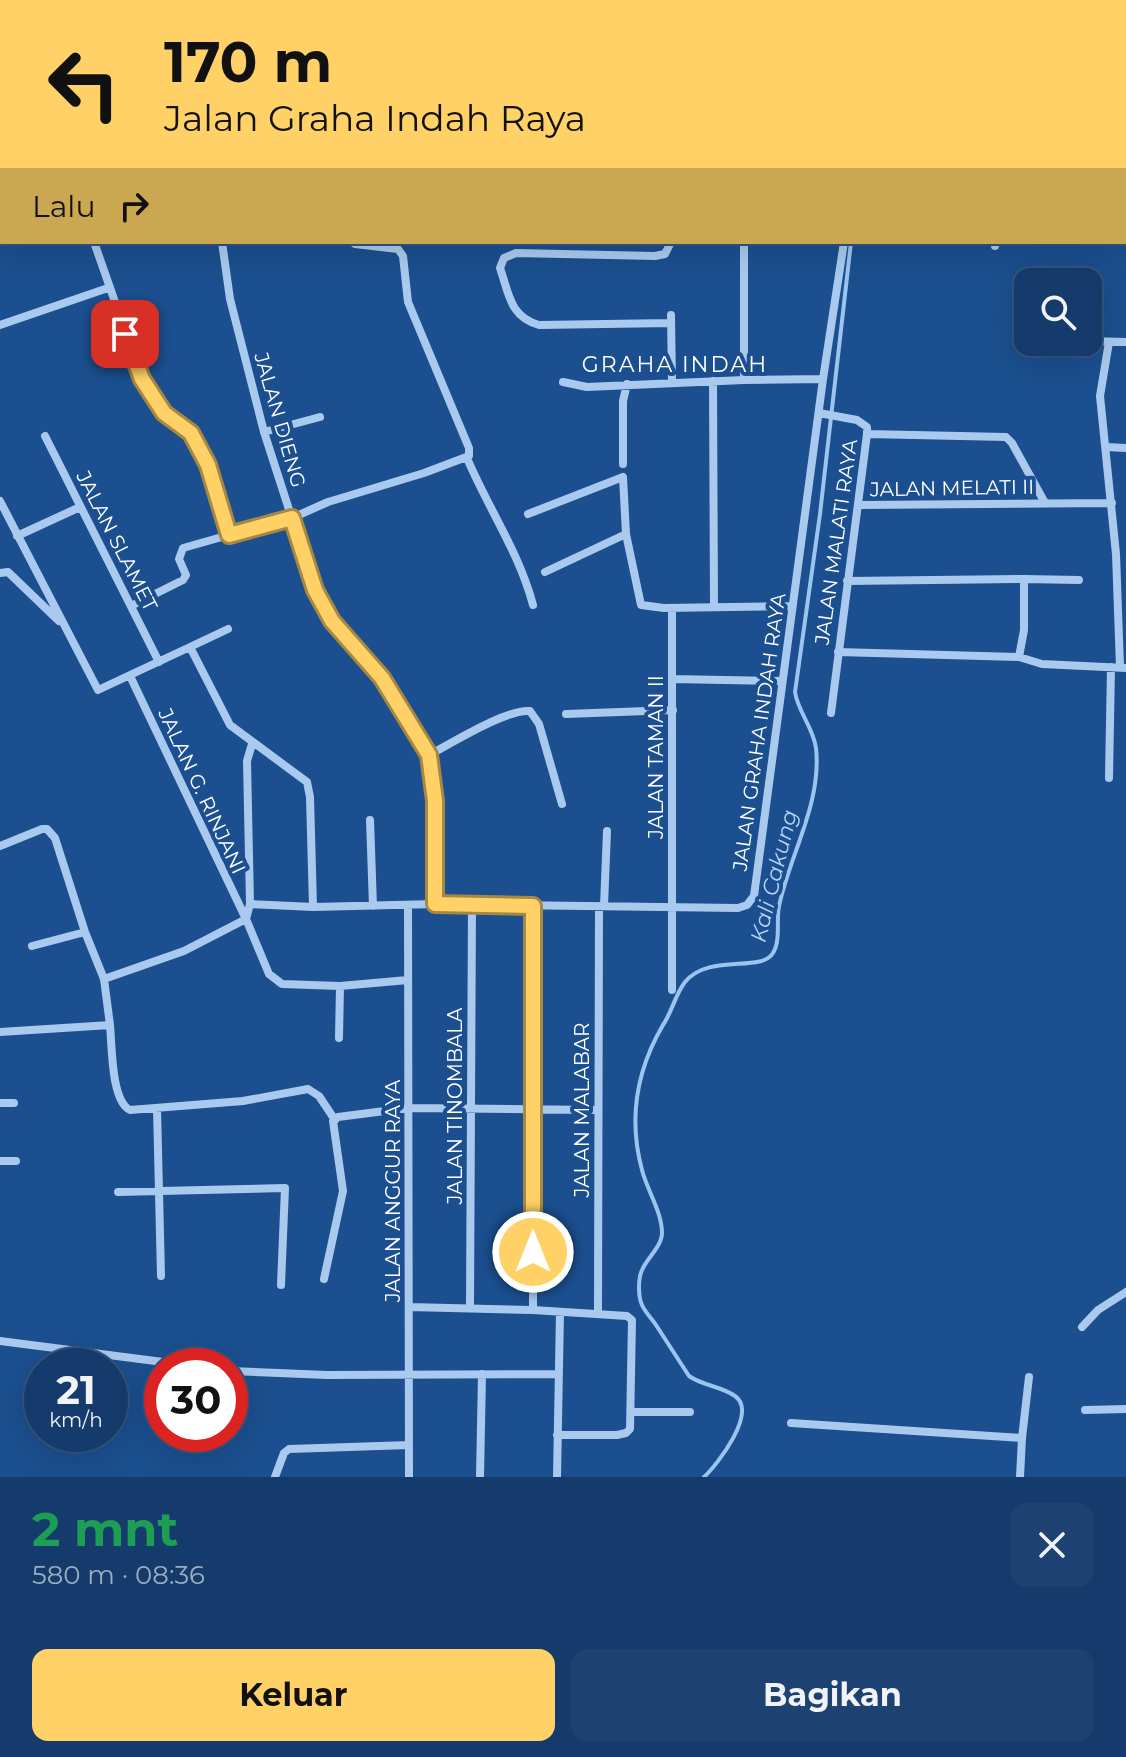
<!DOCTYPE html>
<html lang="id">
<head>
<meta charset="utf-8">
<style>
  :root { --surface:#143b6b; --page:#1d4271; --text:#f1f3f6; --muted:#9dadc1; --line:#33557e; --accent:#ffd166 }
  body { margin:0; font-family:Montserrat,sans-serif; background:var(--page); color:var(--text); height:100vh; display:flex; flex-direction:column; font-size:30px; white-space:nowrap }
  * { box-sizing:border-box; margin:0 }
  p { font-size:26px; color:var(--muted) }
  .icon { flex:none; width:44px; height:44px; fill:none; stroke:currentColor; stroke-width:2; stroke-linecap:round; stroke-linejoin:round }
  .map { position:relative; height:1477px; overflow:hidden }
  .sheet { display:flex; flex-direction:column; background:var(--surface); flex:1 }
  .sheet>* { flex:none }
  .guide { position:absolute; left:0px; top:0px; width:1126px; height:244px; box-shadow:0 8px 32px #0002,0 0 0 2px var(--line); background:#ffd166; color:#111; overflow:hidden }
  .buttons { position:absolute; left:1014px; top:268px; display:grid; gap:16px }
  .buttons a { display:grid; place-items:center; width:88px; height:88px; border-radius:16px; background:var(--surface); box-shadow:0 8px 32px #0002,0 0 0 2px var(--line); font-size:40px }
  .speed { position:absolute; left:24px; top:1348px; display:flex; gap:16px; font-size:40px; font-weight:700; text-align:center }
  .speed>* { display:grid; place-content:center; width:104px; height:104px; border-radius:50%; background:var(--surface); box-shadow:0 8px 32px #0002,0 0 0 2px var(--line); line-height:1 }
  .speed small { font-size:20px; font-weight:400 }
  .speed .limit { border:12px solid #d22; background:#fff; color:#111 }
  .pin { position:absolute; display:grid; place-items:center; width:68px; height:68px; color:#fff; margin:-34px; border-radius:16px; box-shadow:0 4px 12px #0006 }
  .me { position:absolute; width:88px; margin:-44px; rotate:0deg; stroke-linejoin:round; filter:drop-shadow(0 0 6px #0008) }
  .turn { display:flex; align-items:center; gap:28px; height:168px; padding:0 32px; font-size:36px }
  .turn .icon { width:104px; height:104px; stroke-width:2.5 }
  .turn b { display:block; font-size:56px; line-height:68px }
  .then { display:flex; align-items:center; height:76px; padding:0 32px; background:#0003; gap:16px; font-size:30px }
  .round { display:grid; place-items:center; flex:none; width:84px; height:84px; border-radius:16px; background:var(--page) }
  .overview { display:flex; align-items:center; justify-content:space-between; height:136px; padding:0 32px }
  h1 { font-size:48px; font-weight:700; line-height:60px; color:#1e9e55 }
  .cta { display:flex; gap:16px; margin-top:auto; padding:16px 32px }
  .cta a { flex:1; height:92px; border-radius:16px; background:var(--accent); color:#111; font-size:32px; font-weight:700; line-height:92px; text-align:center }
  .cta a+a { background:var(--page); color:var(--text) }
  .map>svg:first-child { display:block }
  .lines { fill:none; stroke-linecap:round; stroke-linejoin:round }
  .stream { stroke:#9cc4f0; stroke-width:4 }
  .street { stroke:#a9c9ee; stroke-width:8 }
  .route-casing { stroke:#a68842; stroke-width:20 }
  .route { stroke:#ffd166; stroke-width:14 }
  .labels { text-anchor:middle; dominant-baseline:central; stroke-width:8; stroke-linejoin:round; paint-order:stroke }
  .street-label { font-size:20px; fill:#fff; stroke:#1b4f8f }
  .neighbourhood-label { font-size:22px; letter-spacing:2px; fill:#fff; stroke:#1b4f8f }
  .water-label { font-size:22px; font-style:italic; fill:#b5d3f5; stroke:#1b4f8f }
</style>
</head>
<body>
<div class="map">
<svg width="1126" height="1477" viewBox="0 0 1126 1477">
  <rect width="100%" height="100%" fill="#1b4f8f"/>
  <g class="lines">
    <path class="stream" d="M920,2L921,0
      M704,1477C718,1464 758,1412 735,1396C721,1386 703,1386 689,1376C678,1359 667,1342 656,1325C652,1319 645,1312 642,1305C638,1296 638,1279 642,1270C647,1258 662,1246 662,1233C662,1212 647,1190 642,1170C628,1118 636,1071 663,1025C672,1012 675,995 685,982C709,953 761,973 773,953C781,940 776,920 779,906C790,854 822,803 816,748C813,727 798,712 795,692L820,514L851,242"/>
    <path class="street" d="M194,0L195,2
      M1114,0L1115,2
      M12,2L23,0
      M399,2V0
      M670,2V0
      M746,2V0
      M932,2L933,0
      M0,4H2
      M1124,19L1126,20
      M1124,110L1126,109
      M0,208H2
      M94,242L142,379L164,413L191,433L208,465L229,535L292,518L328,502L424,473L469,456V448L408,302L403,256L398,249L355,244
      M222,242L230,299L264,432L315,590L332,621L382,678L429,755L435,801V904
      M671,242L665,254L655,256L516,253L504,258L500,268C509,294 510,317 539,325L671,323
      M995,246V242
      M671,315L672,383
      M0,325L108,288
      M1088,341L1126,342
      M1109,342L1100,396L1116,554L1120,667
      M744,380V242
      M713,381L714,606
      M563,382L587,387L744,380L823,379
      M819,413L857,420L867,427V434L831,713
      M264,432L320,417
      M867,434L1006,437L1012,443L1045,503
      M45,436L159,662
      M1106,447L1126,448
      M467,458C488,508 519,552 533,605
      M623,464V401L627,384
      M0,501L98,690L190,647L230,725L307,782L310,797L313,907
      M860,505L1112,503
      M528,514L623,477L626,534L641,605L664,608L792,606
      M17,536L80,507
      M545,572L626,534
      M0,573L8,572L59,621
      M1024,579L1079,580
      M847,581L1024,579V630L1019,657
      M133,605L183,580L186,575L179,559L183,548L229,535
      M190,647L228,629
      M838,652L1019,657L1042,664L1126,668
      M130,676L246,919L269,974L282,984L340,986L408,980
      M672,679L782,681
      M566,714L673,710
      M429,755C452,743 506,709 530,711L539,724L562,804
      M1109,778L1111,667
      M370,820L373,906
      M0,846L42,829H47L55,838L85,932L104,979L110,1025
      M250,904L247,761L252,744
      M408,905L409,1477
      M533,906V1310
      M604,906L607,831
      M246,919L250,904L313,907L435,904L738,908L747,905L754,896L823,379L844,242
      M32,946L85,932
      M104,979L184,951L246,919
      M672,990V608
      M0,1032L110,1025C112,1045 111,1101 130,1110L243,1101L308,1089L319,1096L335,1120
      M339,1038L340,986
      M0,1103H14
      M157,1108L161,1276
      M0,1161H16
      M118,1192L285,1188L281,1285
      M324,1279L343,1191L333,1121L338,1117L408,1108L597,1110
      M409,1307L533,1310L627,1316L632,1320L630,1429L626,1433L617,1435H557
      M470,1308L472,904
      M598,1313L599,906
      M1082,1327L1098,1310L1126,1292
      M0,1341L194,1366
      M230,1371L327,1375L557,1374
      M1085,1410L1126,1409
      M632,1412H690
      M791,1423L1022,1438L1020,1477
      M1022,1438L1029,1377
      M275,1477L284,1453L289,1449L409,1445
      M480,1477L482,1374
      M557,1477L560,1312"/>
  </g>
  <g class="lines">
    <g class="route-casing">
      <path id="route" d="M125,334L142,379L164,413L191,433L208,465L229,535L292,518L315,590L332,621L382,678L429,755L435,801V904L533,906V1252"/>
    </g>
    <use href="#route" class="route"/>
  </g>
  <g class="labels">
    <g class="street-label">
      <text transform="translate(280 420) rotate(74)">JALAN DIENG</text>
      <text transform="translate(952 488) rotate(-1)">JALAN MELATI II</text>
      <text transform="translate(117 541) rotate(63)">JALAN SLAMET</text>
      <text transform="translate(836 542) rotate(-82)">JALAN MALATI RAYA</text>
      <text transform="translate(759 732) rotate(-82)">JALAN GRAHA INDAH RAYA</text>
      <text transform="translate(656 757) rotate(-90)">JALAN TAMAN II</text>
      <text transform="translate(202 791) rotate(65)">JALAN G. RINJANI</text>
      <text transform="translate(455 1106) rotate(-90)">JALAN TINOMBALA</text>
      <text transform="translate(582 1110) rotate(-90)">JALAN MALABAR</text>
      <text transform="translate(393 1191) rotate(-90)">JALAN ANGGUR RAYA</text>
    </g>
    <g class="neighbourhood-label">
      <text x="675" y="364">GRAHA INDAH</text>
    </g>
    <g class="water-label">
      <text transform="translate(774 876) rotate(-76)">Kali Cakung</text>
    </g>
  </g>
</svg>
<div class="buttons">
<a><svg class="icon" aria-label="search" viewBox="0 0 24 24"><circle cx="10" cy="10" r="6"/><path d="M15 15l6 6"/></svg></a>
</div>
<div class="speed"><div>21<small>km/h</small></div><div class="limit">30</div></div>
<div class="pin" style="left:125px;top:334px;background:#d93025"><svg class="icon" aria-label="arrive" viewBox="0 0 24 24"><path d="M6 21V4h12l-3 4 3 4H6"/></svg></div>
<svg class="me" style="left:533px;top:1252px" viewBox="-20 -20 40 40"><circle r="17" fill="#ffd166" stroke="#fff" stroke-width="3"/><path d="M0-11L8 9 0 5-8 9z" fill="#fff"/></svg>
<div class="guide">
<div class="turn"><svg class="icon" aria-label="left" viewBox="0 0 24 24"><path d="M17 20v-9H6M10 6l-5 5 5 5"/></svg><div><b>170 m</b>Jalan Graha Indah Raya</div></div>
<div class="then">Lalu<svg class="icon" aria-label="right" viewBox="0 0 24 24"><path d="M7 20v-9h11M14 6l5 5-5 5"/></svg></div>
</div>
</div>
<section class="sheet">
<div class="overview"><div><h1>2 mnt</h1><p>580 m · 08:36</p></div><a class="round"><svg class="icon" aria-label="close" viewBox="0 0 24 24"><path d="M6 6l12 12M18 6L6 18"/></svg></a></div>
<div class="cta"><a>Keluar</a><a>Bagikan</a></div>
</section>
</body>
</html>
